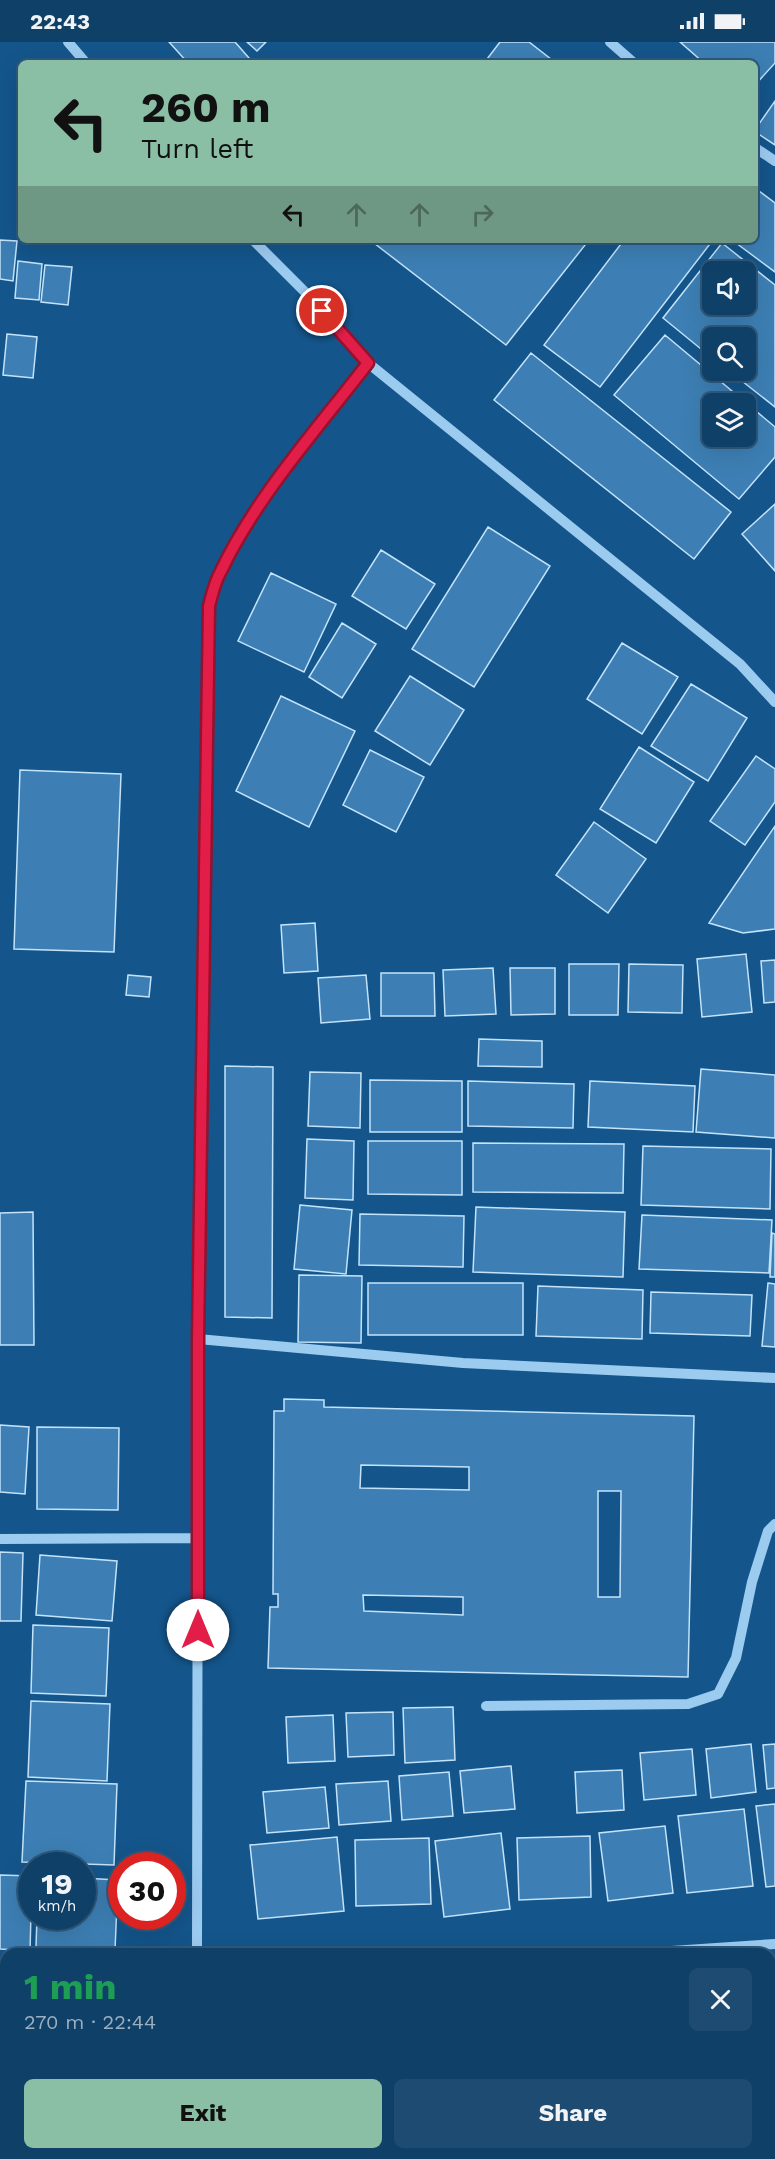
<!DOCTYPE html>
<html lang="en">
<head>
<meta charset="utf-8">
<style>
  :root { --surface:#0f4068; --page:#1d4b71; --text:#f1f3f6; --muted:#9bafc0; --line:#2f597c; --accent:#8abfa5 }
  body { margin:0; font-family:"Work Sans",sans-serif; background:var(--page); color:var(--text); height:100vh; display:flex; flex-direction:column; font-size:22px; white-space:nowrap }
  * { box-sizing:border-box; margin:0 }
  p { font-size:20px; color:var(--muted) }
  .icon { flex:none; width:33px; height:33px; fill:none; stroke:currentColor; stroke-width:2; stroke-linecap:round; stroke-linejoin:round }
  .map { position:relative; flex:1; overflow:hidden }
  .panel { position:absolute; left:0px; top:1906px; width:776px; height:212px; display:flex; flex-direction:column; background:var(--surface); border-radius:18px 18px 0 0; box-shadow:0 6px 24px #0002,0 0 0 2px var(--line) }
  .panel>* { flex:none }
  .top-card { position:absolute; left:18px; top:18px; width:740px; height:183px; border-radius:9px; box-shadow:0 6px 24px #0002,0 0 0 2px var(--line); background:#8abfa5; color:#111; overflow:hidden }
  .tools { position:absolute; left:702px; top:219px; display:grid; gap:12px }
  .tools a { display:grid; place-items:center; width:54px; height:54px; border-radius:9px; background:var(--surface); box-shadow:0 6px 24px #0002,0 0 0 2px var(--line); font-size:30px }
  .speed { position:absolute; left:18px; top:1810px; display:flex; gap:12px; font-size:30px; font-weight:700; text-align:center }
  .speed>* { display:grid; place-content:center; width:78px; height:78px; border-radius:50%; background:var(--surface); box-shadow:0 6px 24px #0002,0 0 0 2px var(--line); line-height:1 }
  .speed small { font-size:15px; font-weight:400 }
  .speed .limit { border:9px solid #d22; background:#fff; color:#111 }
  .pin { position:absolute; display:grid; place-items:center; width:51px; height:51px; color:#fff; margin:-26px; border:3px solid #fff; border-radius:50%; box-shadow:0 2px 6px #0007 }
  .me { position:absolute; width:66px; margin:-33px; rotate:0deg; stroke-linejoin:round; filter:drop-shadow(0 0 4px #0008) }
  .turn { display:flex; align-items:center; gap:21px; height:126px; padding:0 24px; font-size:27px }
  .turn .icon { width:78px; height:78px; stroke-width:2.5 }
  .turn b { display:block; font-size:42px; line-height:51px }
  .lanes { display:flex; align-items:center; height:57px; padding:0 24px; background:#0003; justify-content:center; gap:30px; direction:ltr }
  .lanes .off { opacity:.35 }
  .round { display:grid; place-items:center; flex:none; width:63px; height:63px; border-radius:9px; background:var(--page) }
  .headline { display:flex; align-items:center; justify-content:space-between; height:102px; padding:0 24px }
  h1 { font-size:36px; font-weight:700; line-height:45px; color:#1e9e55 }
  .action { display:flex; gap:12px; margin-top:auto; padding:12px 24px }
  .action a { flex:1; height:69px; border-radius:9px; background:var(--accent); color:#111; font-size:24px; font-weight:700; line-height:69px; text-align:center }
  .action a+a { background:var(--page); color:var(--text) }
  .status { display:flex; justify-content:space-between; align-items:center; height:42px; padding:0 30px; background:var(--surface); direction:ltr }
  .status svg { height:16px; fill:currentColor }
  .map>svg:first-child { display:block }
  .building { fill:#3d7fb4; stroke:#c3e3fb; stroke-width:1.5; fill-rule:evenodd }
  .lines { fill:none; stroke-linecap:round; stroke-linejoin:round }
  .minor { stroke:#9ccbf0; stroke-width:10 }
  .route-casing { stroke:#92132f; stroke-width:15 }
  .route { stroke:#e11d48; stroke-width:10 }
</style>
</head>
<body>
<div class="status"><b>22:43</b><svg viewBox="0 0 49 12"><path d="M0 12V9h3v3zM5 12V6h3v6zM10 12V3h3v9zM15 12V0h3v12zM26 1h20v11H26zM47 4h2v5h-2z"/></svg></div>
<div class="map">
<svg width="775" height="2117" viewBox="0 0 775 2117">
  <rect width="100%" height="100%" fill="#14558b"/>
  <path class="building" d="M169,0H235L249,16L244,21H188Z
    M247,0H266L257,9Z
    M500,0H529L556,21H484Z
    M680,0H775V21L754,44V21H704Z
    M775,59V103L754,89Z
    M759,149L775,161V230L732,198H754V155Z
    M0,198L17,199L13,239L0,237Z
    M370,198H589L506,303Z
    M624,198H713L600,345L544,303Z
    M722,201L775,243V365L728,328H746V296H712V316L663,276ZM712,230H746V262H712Z
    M18,219L42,222L39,258L15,256Z
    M45,223L72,225L68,263L41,260Z
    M7,292L37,295L33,336L3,333Z
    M665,293L775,385V415L739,457L614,353ZM712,362H746V394H712Z
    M531,311L731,470L694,517L494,358Z
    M775,462V529L742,492Z
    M488,485L550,524L474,645L412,607Z
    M381,508L435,542L406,587L352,554Z
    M271,531L336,562L304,630L238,599Z
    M342,581L376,602L342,656L309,635Z
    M622,601L678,635L642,692L587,657Z
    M410,634L464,668L430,723L375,689Z
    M691,642L747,676L708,739L651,704Z
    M281,654L355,689L309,785L236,749Z
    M639,705L694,740L656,801L600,767Z
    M370,708L424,735L396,790L343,763Z
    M756,714L775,727V760L745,803L710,779Z
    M20,728L121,732L114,910L14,907Z
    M594,780L646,817L608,871L556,833Z
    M775,784V887L743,891L709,881Z
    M315,881L318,929L284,931L281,883Z
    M746,912L752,970L702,975L697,917Z
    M775,918V960L764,961L761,919Z
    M569,922H619L618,973H569Z
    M629,922L683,923L682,971L628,970Z
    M493,926L496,972L445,974L443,928Z
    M510,926H555V972L511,973Z
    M381,931H434L435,974H381Z
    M128,933L151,935L149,955L126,953Z
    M366,933L370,977L321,981L318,936Z
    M479,997L542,999V1025L478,1024Z
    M225,1024L273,1025L272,1276L225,1275Z
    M701,1027L775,1033V1096L696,1090Z
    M310,1030L361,1031L360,1086L308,1084Z
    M370,1038L462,1039V1090H370Z
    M468,1039L574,1042L573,1086L468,1084Z
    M590,1039L695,1044L693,1090L588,1085Z
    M307,1097L354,1099L353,1158L305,1156Z
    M368,1099H462V1153L368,1152Z
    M473,1101L624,1102L623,1151L473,1150Z
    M643,1104L771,1107L770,1167L641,1163Z
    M300,1163L352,1168L346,1232L294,1227Z
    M476,1165L625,1170L623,1235L473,1230Z
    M33,1170L34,1303H0V1171Z
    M360,1172L464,1174L463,1225L359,1223Z
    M642,1173L772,1178L769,1231L639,1227Z
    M772,1191L775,1192V1235H770Z
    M299,1233L362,1234L361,1301L298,1300Z
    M368,1241H523V1293H368Z
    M768,1241L775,1242V1305L762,1304Z
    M538,1244L643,1248L642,1297L536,1294Z
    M651,1250L752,1253L750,1294L650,1291Z
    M284,1357L324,1358V1365L694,1374L688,1635L268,1626L270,1565H278V1552H273L274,1369H284ZM361,1423L469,1425V1448L360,1446ZM598,1449H621L620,1555H598ZM363,1553L463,1555V1573L364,1569Z
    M0,1383L29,1385L25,1452L0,1450Z
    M37,1385L119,1386L118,1468L37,1467Z
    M0,1510L23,1511L21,1579H0Z
    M40,1513L117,1519L112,1579L36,1573Z
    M33,1583L109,1586L106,1654L31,1651Z
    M31,1659L110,1662L107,1739L28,1735Z
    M453,1665L455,1718L405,1721L403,1666Z
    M393,1670L394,1713L348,1715L346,1671Z
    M333,1673L335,1719L288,1721L286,1675Z
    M751,1702L756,1750L711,1756L706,1707Z
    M775,1702V1746L767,1747L763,1703Z
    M692,1707L696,1753L644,1758L640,1711Z
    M511,1724L515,1767L464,1771L460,1729Z
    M622,1728L624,1768L577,1771L575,1730Z
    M449,1730L453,1774L402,1778L399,1734Z
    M26,1739L117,1742L114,1823L22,1820Z
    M388,1739L391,1779L339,1783L336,1742Z
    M325,1745L329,1786L267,1791L263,1750Z
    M775,1762V1844L766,1845L756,1764Z
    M744,1767L753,1844L687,1851L678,1774Z
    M665,1784L673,1851L608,1859L599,1791Z
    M501,1791L510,1867L444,1875L435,1799Z
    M590,1794L591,1855L519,1858L517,1796Z
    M337,1795L344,1869L258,1877L250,1803Z
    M429,1796L431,1862L356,1864L355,1798Z
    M0,1833L32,1834L30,1909L0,1907Z
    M82,1836L118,1838L115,1908L36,1905L37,1875H82Z
    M775,1985V2060L770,2062V1986Z
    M6,2032V2086L0,2087V2033Z
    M240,2112H311V2117H241Z
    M330,2112H398L399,2117H331Z
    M417,2112H492L494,2117H418Z
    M507,2112H581L583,2117H508Z
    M597,2112H620L605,2117H599Z"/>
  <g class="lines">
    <path class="minor" d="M68,0L86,21
      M610,0L634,21
      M754,105L775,119
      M253,198L307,252L368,321L740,622L775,660
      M198,1297L463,1321L775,1336
      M0,1497L198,1496
      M486,1664L688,1662L718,1652L736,1616L752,1540L768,1489L775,1482
      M197,1912L198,1297L209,564C212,552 215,539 220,529C256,456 319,385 368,321
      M627,1912L775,1902
      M0,1985L6,1984
      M199,2112V2117
      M753,2117L769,2112"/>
  </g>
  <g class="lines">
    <g class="route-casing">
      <path id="route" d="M198,1588V1297L209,564C212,552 215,539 221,529C256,455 318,386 368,321L322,269"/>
    </g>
    <use href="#route" class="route"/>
  </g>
</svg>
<div class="tools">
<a><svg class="icon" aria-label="sound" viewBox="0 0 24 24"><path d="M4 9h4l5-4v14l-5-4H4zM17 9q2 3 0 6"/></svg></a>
<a><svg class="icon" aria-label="search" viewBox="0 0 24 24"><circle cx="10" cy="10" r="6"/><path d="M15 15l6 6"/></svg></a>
<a><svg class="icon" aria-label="layers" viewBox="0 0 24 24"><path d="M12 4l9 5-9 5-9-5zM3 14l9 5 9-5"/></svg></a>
</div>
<div class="speed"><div>19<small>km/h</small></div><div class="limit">30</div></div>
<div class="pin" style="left:322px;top:269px;background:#d93025"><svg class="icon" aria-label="arrive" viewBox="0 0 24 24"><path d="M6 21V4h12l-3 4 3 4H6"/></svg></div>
<svg class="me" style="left:198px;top:1588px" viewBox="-20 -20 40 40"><circle r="19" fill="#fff"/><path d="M0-13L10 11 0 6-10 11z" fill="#e11d48"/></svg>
<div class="top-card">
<div class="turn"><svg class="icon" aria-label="left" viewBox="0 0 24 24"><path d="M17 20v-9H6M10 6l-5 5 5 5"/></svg><div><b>260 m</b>Turn left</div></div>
<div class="lanes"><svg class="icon" aria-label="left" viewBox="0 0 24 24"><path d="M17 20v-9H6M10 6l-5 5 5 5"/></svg><svg class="icon off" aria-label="ahead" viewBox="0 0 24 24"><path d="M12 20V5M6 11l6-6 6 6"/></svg><svg class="icon off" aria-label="ahead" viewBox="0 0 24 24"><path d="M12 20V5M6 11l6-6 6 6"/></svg><svg class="icon off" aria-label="right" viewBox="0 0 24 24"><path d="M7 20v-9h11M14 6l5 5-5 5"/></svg></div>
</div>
<section class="panel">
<div class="headline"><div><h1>1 min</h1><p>270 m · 22:44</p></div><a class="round"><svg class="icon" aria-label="close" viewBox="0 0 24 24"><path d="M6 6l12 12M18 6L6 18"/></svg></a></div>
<div class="action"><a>Exit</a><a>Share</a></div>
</section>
</div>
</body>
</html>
